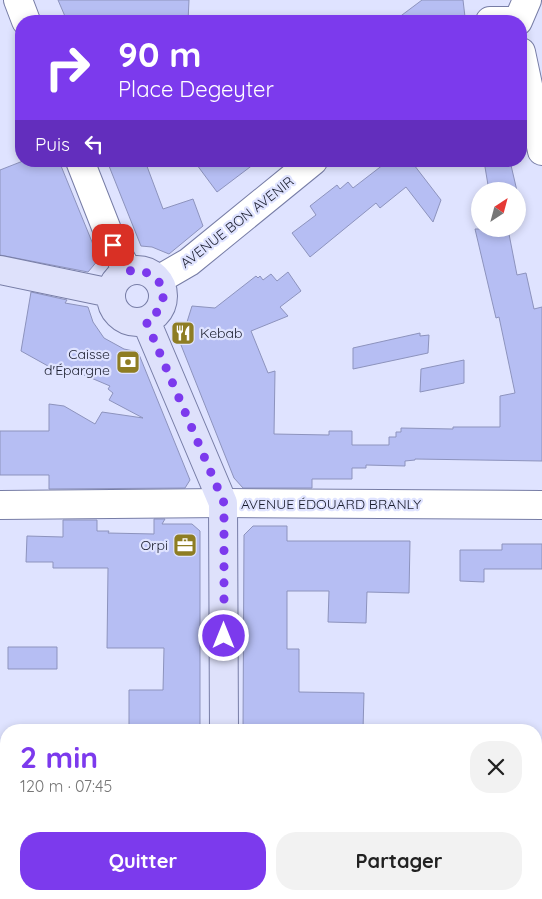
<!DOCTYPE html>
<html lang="fr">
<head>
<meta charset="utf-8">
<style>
  :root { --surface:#fff; --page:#f2f2f2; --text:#222; --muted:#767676; --accent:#7c3aed }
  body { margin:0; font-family:Quicksand,sans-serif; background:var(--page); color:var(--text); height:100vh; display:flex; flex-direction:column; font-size:19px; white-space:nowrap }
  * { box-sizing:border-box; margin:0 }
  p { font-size:16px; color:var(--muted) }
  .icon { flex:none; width:28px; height:28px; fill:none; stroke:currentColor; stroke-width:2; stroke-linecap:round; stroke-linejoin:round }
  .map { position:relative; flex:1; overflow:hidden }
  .drawer { position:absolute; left:0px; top:724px; width:542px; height:176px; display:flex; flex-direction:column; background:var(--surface); border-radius:20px 20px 0 0; box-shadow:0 2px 8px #0003 }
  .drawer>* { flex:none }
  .top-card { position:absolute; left:15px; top:15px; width:512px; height:152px; border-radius:20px; box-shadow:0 2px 8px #0003; background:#7c3aed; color:#fff; overflow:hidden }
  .needle { width:32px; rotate:36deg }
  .fabs { position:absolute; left:471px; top:182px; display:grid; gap:10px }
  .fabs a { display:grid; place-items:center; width:55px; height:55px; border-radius:50%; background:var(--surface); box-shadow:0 2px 8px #0003; font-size:25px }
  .pin { position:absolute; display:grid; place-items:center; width:42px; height:42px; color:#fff; margin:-21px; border-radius:10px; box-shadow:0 2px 8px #0006 }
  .me { position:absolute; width:55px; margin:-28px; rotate:0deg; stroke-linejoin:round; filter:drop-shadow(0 0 4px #0008) }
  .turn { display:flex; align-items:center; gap:18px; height:105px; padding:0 20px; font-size:22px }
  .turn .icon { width:65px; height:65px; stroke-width:2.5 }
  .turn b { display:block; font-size:35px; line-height:42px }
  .then { display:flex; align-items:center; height:48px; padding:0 20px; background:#0003; gap:10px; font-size:19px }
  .round { display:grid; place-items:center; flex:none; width:52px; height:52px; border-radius:20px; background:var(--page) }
  .head { display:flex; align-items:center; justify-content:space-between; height:85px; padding:0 20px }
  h1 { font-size:30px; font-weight:700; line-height:38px; color:var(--accent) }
  .cta { display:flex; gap:10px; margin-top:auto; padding:10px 20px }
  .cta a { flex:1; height:58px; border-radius:20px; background:var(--accent); color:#fff; font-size:20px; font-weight:700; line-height:58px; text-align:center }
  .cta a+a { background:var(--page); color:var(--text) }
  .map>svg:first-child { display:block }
  .building { fill:#b6bef3; stroke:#8d93bd }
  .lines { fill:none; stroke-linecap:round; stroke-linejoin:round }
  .street-casing { stroke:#777da6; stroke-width:30 }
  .secondary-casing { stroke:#777da6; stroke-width:30 }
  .street { stroke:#fff; stroke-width:28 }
  .secondary { stroke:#dee1fb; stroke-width:28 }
  .route { stroke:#7c3aed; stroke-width:9; stroke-dasharray:0 16.2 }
  .labels { text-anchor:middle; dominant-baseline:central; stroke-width:4.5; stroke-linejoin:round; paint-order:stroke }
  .street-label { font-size:14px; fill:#1a1d2d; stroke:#dfe3ff }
  .poi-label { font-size:14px; fill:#1a1d2d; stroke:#dfe3ff; text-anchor:end }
</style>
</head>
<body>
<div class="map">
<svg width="542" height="899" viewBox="0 0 542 899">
  <rect width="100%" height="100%" fill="#dfe3ff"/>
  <path class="building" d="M58,0H189L188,21H112L100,19L95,21H67Z
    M422,0H463L465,17L429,21H394Z
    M23,161H59L99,259L88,272L0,255V170Z
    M107,161H145L163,209L193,199L203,226L169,254L152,247L141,246Z
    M194,161H258L217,192Z
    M388,161H411L441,200L433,222L406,187L380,208L376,203L310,257L292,233L316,215L310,206L337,185L340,189L348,182L353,188Z
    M484,161H510L517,191H489Z
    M475,229H508L517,275L526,273L534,309L542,307V461L415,459V460L405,461V466L366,465V468H352V479H312V488H243L234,478L177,335L187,322L192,306L215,308L256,276L258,278L260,276L263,280L271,274L277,281L288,272L301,291L280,307L288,316L251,331L268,373L275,371L274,434L329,435V431H352V445H389V437H396V432H401V428L453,429V427H500V396L515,393L499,317L496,318Z
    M31,292L67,300L65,303L88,307L93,322L104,338L124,349L138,352L190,480L185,488L49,489V475H0V431H49V404L64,406L95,424L102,412L143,418L109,400L113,393L108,389L110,386L70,369L66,376L21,351Z
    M420,333V336L429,335L428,353L353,369V348Z
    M464,360V383L420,392L421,369Z
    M154,519H165L162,524H192L200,531V730H129V690H163L164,648H107L108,568H53V562H26L27,536L63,537V520H97V531H109L108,533L154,534Z
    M253,526H287V541H410L409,593L367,592L366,623L328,622L329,591H287V649H299V692L364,693L363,730H243L244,535Z
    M502,544H542V569H484V582L460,581V550H502Z
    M8,647H57V669H8Z"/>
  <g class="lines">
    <g class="street-casing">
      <path id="street" d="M18,0L26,21
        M490,21H517
        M518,21L527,0
        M521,52L542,151
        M80,161L113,245L128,271
        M158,280L189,262L313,161
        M0,505L223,503L542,505
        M0,848H6
        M536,854H542"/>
    </g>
    <g class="secondary-casing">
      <path id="secondary" d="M111 296a26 26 0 1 1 52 0a26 26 0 1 1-52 0Z
        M0,270L111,293
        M146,321L223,503L224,730
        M223,899V894"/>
    </g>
    <use href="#street" class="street"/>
    <use href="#secondary" class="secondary"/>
  </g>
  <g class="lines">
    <path class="route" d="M113,245L128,271C163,266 177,303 146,321L224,503V636"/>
  </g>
  <defs>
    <g id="restaurant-square" transform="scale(1.25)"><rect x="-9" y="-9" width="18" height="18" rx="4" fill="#8e7d23" stroke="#dfe3ff"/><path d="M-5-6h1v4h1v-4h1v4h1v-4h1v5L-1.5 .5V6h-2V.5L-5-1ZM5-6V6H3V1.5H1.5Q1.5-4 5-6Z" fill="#fff"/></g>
    <g id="bank-square" transform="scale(1.25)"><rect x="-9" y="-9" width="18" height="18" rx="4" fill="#8e7d23" stroke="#dfe3ff"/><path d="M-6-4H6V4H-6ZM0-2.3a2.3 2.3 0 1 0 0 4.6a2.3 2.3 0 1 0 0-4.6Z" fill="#fff"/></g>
    <g id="office-square" transform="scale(1.25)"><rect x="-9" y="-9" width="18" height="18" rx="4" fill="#8e7d23" stroke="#dfe3ff"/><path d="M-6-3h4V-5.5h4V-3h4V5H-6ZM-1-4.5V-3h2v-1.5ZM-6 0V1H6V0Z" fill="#fff"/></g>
  </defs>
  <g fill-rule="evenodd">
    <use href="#restaurant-square" x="183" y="333"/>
    <use href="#bank-square" x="128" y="362"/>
    <use href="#office-square" x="185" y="545"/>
  </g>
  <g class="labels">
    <g class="street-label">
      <text transform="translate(237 222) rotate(-38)">AVENUE BON AVENIR</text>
      <text x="331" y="504">AVENUE ÉDOUARD BRANLY</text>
    </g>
    <g class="poi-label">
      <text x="200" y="333" text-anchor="start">Kebab</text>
      <text x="110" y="354">Caisse<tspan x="110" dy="16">d'Épargne</tspan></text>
      <text x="168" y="545">Orpi</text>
    </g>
  </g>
</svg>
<div class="fabs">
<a><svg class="needle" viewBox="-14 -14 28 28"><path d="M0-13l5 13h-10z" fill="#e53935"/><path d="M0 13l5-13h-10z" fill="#767676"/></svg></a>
</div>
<div class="pin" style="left:113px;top:245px;background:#d93025"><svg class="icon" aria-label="arrive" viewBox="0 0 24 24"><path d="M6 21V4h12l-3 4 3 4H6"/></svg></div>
<svg class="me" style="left:224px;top:636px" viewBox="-20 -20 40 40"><circle r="17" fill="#7c3aed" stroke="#fff" stroke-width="3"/><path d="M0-11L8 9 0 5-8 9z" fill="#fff"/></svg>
<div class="top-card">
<div class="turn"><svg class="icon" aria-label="right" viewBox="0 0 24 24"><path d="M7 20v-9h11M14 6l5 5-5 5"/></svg><div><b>90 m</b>Place Degeyter</div></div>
<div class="then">Puis<svg class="icon" aria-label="left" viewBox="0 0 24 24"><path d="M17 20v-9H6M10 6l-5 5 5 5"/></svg></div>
</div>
<section class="drawer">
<div class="head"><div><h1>2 min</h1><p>120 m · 07:45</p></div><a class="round"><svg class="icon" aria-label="close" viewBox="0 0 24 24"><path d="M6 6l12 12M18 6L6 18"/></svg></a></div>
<div class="cta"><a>Quitter</a><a>Partager</a></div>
</section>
</div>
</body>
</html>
